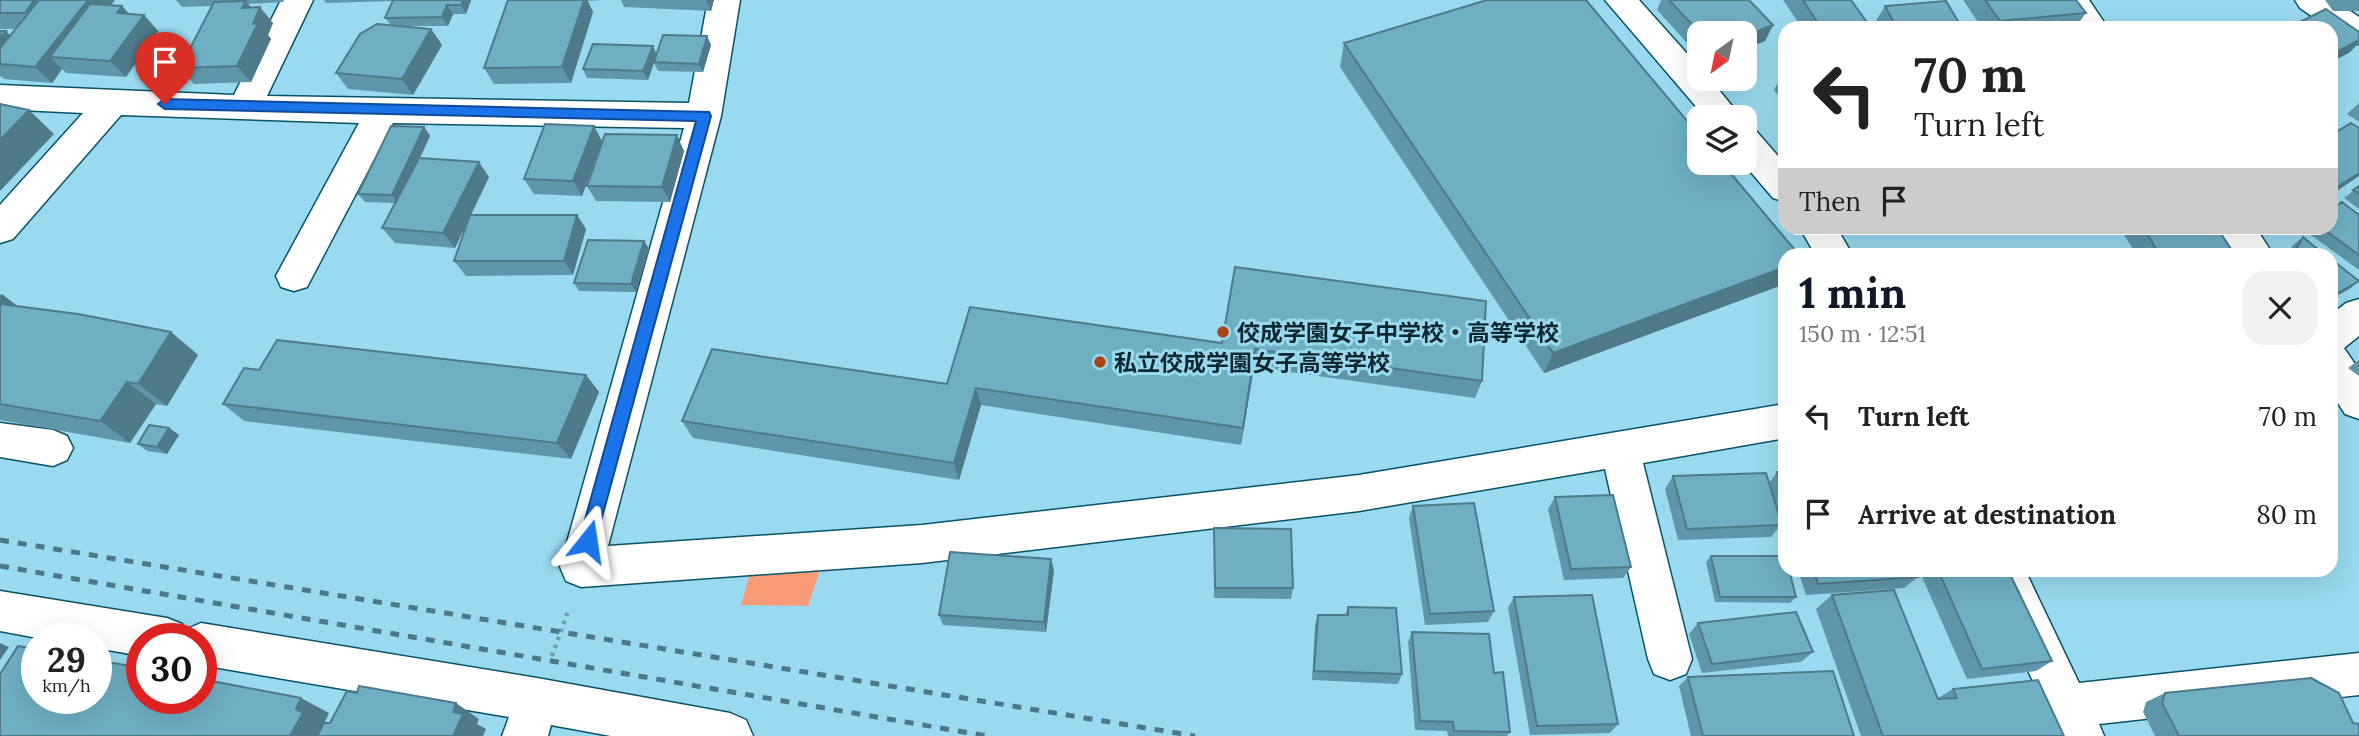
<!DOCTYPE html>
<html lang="en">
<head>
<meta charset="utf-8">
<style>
  :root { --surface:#fff; --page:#f2f2f2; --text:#222; --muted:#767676; --accent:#111827 }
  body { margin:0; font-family:Lora,"Noto Sans JP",serif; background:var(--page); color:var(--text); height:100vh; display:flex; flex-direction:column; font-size:26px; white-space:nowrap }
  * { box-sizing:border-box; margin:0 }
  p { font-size:23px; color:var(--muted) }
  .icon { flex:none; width:38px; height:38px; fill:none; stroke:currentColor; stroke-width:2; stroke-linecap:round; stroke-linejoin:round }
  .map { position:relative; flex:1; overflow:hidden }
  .panel { position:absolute; left:1778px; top:248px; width:560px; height:329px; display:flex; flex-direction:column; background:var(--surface); border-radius:21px; box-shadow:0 7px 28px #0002 }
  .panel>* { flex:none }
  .top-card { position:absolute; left:1778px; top:21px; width:560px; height:214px; border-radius:21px; box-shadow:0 7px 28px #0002; background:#fff; color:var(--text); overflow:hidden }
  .needle { width:46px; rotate:213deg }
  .controls { position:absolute; left:1687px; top:21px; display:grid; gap:14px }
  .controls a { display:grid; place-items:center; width:70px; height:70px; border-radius:14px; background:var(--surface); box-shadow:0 7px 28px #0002; font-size:35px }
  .speed { position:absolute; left:21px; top:623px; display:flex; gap:14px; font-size:35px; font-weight:700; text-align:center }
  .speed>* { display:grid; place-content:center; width:91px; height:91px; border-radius:50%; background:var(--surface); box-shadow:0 7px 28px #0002; line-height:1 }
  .speed small { font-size:18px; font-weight:400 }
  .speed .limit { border:10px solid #d22; background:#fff; color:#111 }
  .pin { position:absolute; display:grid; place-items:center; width:60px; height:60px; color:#fff; margin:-72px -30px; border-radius:50% 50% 50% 0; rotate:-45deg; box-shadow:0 0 7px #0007 }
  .pin .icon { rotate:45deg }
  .me { position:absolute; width:77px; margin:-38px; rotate:15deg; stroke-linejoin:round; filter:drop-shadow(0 0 5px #0008) }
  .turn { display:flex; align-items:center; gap:24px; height:147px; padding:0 21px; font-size:32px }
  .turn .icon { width:91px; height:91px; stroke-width:2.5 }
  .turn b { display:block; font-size:49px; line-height:60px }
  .then { display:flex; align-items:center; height:66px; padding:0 21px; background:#0003; gap:14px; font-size:26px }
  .round { display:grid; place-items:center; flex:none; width:74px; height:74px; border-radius:21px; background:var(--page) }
  .headline { display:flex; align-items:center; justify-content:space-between; height:119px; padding:0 21px }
  h1 { font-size:42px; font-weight:700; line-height:52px; color:var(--accent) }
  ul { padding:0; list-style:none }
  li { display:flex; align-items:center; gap:21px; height:98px; padding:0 21px }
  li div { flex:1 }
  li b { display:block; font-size:26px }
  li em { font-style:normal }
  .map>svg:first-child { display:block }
  .green { fill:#fa9b77 }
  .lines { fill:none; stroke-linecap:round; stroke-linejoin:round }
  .minor-casing { stroke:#095366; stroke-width:3 }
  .path { stroke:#699dae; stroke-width:4.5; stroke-dasharray:3.5 5; stroke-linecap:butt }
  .minor { fill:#fff; fill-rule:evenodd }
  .rail { stroke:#4c7987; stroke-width:5; stroke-dasharray:9 9; stroke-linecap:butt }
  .wall { fill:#5f96a9 }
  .shaded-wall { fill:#4e7a89 }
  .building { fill:#6fafc4; stroke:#4e7a89; stroke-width:2 }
  .route { fill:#1a73e8; stroke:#114b97; stroke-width:2 }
  .poi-dot { fill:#a94417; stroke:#99daf0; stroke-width:2.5 }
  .labels { text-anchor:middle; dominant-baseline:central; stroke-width:6; stroke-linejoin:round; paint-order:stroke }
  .poi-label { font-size:23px; font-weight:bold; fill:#0d2830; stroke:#99daf0; text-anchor:start }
</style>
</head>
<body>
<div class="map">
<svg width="2359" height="736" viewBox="0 0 2359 736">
  <rect width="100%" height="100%" fill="#99daf0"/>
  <path class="green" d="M822,564L808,606L741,605L751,570Z"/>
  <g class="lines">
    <g class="minor-casing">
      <path id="minor" d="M281,0H313L267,96L689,103L708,0H740L721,116L608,546L922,525L1359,475L1785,404V438L1643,463L1692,659L1686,674L1670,680L1654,674L1648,659L1605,469L1359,511L922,563L581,587L566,581L560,567L684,128L393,123L307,287L294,291L281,287L276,276L359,123L121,115L13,239L0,243V205L83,113L0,109V85L234,95Z
        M1605,0H1639L1699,67V79H1710L1741,117H1705Z
        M2056,0H2089L2108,28H2075Z
        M2295,0H2334L2359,17V44L2348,41L2300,8Z
        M1745,128L1757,132L1785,164V202L1773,198L1743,163Z
        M1800,228H1837L1853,256H1816Z
        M2218,228H2256L2274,256H2236Z
        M2359,299V336L2344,348L2359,370V419L2345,414L2331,392V315L2346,303Z
        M0,423L53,430L67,436L73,448L67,460L53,466L0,457Z
        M1982,570H2025L2079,683L2359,653V695L2099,724L2104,736H2058Z
        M0,591L167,618L182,624L185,630L201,623L537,678L730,713L746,720L753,736H611L551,725L548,736H502L509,717L201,665V639H142V656L96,648V639H43L0,631Z"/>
    </g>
    <path class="path" d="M552,656L568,611"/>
    <use href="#minor" class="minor"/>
    <path class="rail" d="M0,540L1195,736
      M0,566L987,736"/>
  </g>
  <path class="wall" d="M0,0H115L110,6H122L129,14L144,15L158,31L126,77L66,73L62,69L52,83L4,79L1,76L0,78V31L10,35L15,29H0Z
    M176,0H284L283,2L248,4L251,7L273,23L268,35L271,39L251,82L194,84L180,68L212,6L182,7Z
    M324,0H471L466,14H453L448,26H401L431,29L442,45L413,95L348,89L336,73L391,25L385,18L393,1L326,3Z
    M508,0H601L588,1L593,12L571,83L494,84L484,68Z
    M621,0H714L711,11L624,7Z
    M1661,0H1749L1773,25L1765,41L1745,49V33H1699V56L1657,10Z
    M1783,0H1851L1871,28H1802Z
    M1963,0H2076L2086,13L2075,28H1982Z
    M2325,0H2359V11H2333Z
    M1885,6L1962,28H1878L1875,22Z
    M707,36L711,45L703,72L658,71L654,63L648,80L587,78L583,69L653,46L656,54Z
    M1344,43L1785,256V284L1544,373L1340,67Z
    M1783,74H1785V102L1774,90Z
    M2359,103V122L2347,114Z
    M424,127L430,136L420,158L489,177L471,215H577L586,229L573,275L466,276L454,261L470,217L455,248L395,243L382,228L395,203L365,202L358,194Z
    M602,141L684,151L670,202L596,201L587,186L602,143L582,196L534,194L524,179Z
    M2359,186V209L2344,198Z
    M2359,215V270L2304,230L2307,228H2331Z
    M2120,228H2217L2233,252L2229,256H2137Z
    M2303,237L2326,256H2287L2293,245Z
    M644,241L649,249L636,292L579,291L574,283Z
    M0,294L18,307L171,332L198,355L167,406L156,404L130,443L0,420Z
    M970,307L1482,381L1475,398L1254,367L1241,445L981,405L959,480L693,438L682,421L947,384Z
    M2359,360V376L2348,368Z
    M259,370L586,375L599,392L571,459L244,421L223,404Z
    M169,428L179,435L167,454L147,451L138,444Z
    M1777,472H1785V535L1781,525L1771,537L1678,540L1665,489L1673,476L1769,483Z
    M1555,497L1631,567L1623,578L1564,580L1548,509Z
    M1413,506L1494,611L1488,622L1425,625L1409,518Z
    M1214,528L1293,588L1291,599L1214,598Z
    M1711,556L1796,597L1790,603L1715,602L1706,562Z
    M1054,570L1046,632L943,625L939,615Z
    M1798,570H1915L1918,577L1904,588L1806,595Z
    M1919,570H2008L2052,661L2036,671L1967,679Z
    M1832,595L1938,698L1953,689L2064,736H1861L1816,609Z
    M1514,597L1618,724L1610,733L1530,735L1508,608Z
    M1348,607L1402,674L1398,684L1312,680L1315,626L1318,615H1345Z
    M1698,623L1813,652L1801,662L1702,673L1689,634Z
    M1412,632L1494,673L1510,732L1507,736H1448L1447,731L1415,730L1408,642Z
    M1688,677L1854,736H1691L1679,686Z
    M2165,693L2353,723L2359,736H2155L2143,712L2146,702Z"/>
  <path class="shaded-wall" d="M34,0H57L41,30L25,13Z
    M88,0H115L70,58L50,57L62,69L52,83L35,67Z
    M463,0H471L466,14L461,5Z
    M584,0H587L593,12L571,83L562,67Z
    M706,0H714L711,11Z
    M246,1L257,15L260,7L273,23L268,35L271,39L251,82L237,66L242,8Z
    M447,5L453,14L448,26L442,17Z
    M122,6L136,22L117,13Z
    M144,15L158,31L126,77L110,61Z
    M1773,25L1765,41L1745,49V36Z
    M431,29L442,45L413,95L402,79Z
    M6,31L22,47L0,64V38Z
    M707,36L711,45L703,72L699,64Z
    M2359,40V43L2349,53L2331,62V55Z
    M653,46L657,55L648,80L643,71Z
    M29,110L54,134L0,191V140Z
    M594,126L602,141L582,196L573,181Z
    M424,127L430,136L398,203L392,195Z
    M677,135L684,151L670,202L662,187Z
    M479,162L489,177L455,248L443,233Z
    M2359,173V176L2331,195V191Z
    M577,215L586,229L573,275L564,261Z
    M644,241L649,249L636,292L631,284Z
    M1785,267V284L1544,373L1553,353Z
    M2359,281L2349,289L2331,299L2333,296Z
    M2,294L33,318L0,307V297Z
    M171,332L198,355L167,406L138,384Z
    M1255,349L1254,367L1241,445L1243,428Z
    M586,375L599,392L571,459L557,443Z
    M127,382L156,404L130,443L100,421Z
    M976,388L981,405L959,480L954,463Z
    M169,428L179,435L167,454L157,447Z
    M1051,559L1054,570L1046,632L1044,622Z
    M0,643L9,647L0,660Z
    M301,698L329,713L324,724L326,736H290L296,709Z
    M456,703L479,719L477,724L486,729L483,736H453V712Z"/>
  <path class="building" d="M0,0H34L25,13H0Z
    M39,0H88L35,67L0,64V48Z
    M393,0H463L461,5H447L442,17L385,18Z
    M508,0H584L562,67L484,68Z
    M1487,0H1586L1699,135V163H1722L1800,256H1785V267L1553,353L1344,43Z
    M1669,0H1749L1773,25L1745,36V33H1700Z
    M1803,0H1851L1871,28H1821Z
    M1985,0H2076L2086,13L2000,21Z
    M246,1L242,8L260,7L253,24L258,23L237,66L180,68L214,2Z
    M1946,1L1962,28H1897L1885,6Z
    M90,4L122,6L117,13L144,15L110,61L50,57Z
    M2326,9L2359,32V40L2331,55V28H2288Z
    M377,24L431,29L402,79L336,73L360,34Z
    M0,31H6L0,38Z
    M663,35L707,36L699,64L654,62Z
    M593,44L653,46L643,71L583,69Z
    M0,104L29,110L0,140Z
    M2351,123L2359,128V173L2331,191V133L2333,134Z
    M545,124L594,126L573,181L524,179Z
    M391,126L424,127L392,195L358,194Z
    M605,134L677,135L662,187L587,186Z
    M419,158L479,162L443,233L382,228Z
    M2359,186V194L2353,190Z
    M2342,202L2359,215V255L2322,228H2331V210Z
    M470,215H577L564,261H454Z
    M2144,228H2217L2233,252L2182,256H2160Z
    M2303,237L2326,256H2292Z
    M588,240L644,241L631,284L574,283Z
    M2331,259L2359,281L2333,296L2331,295Z
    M1235,267L1486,301L1482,381L1255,349L1243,428L976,388L954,463L682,421L712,349L947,384L970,307L1222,343Z
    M0,304L78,314L171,332L138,384L127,382L100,421L0,404Z
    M277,340L586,375L557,443L223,404L244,368L259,370Z
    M149,425L169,428L157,447L138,444Z
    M1777,472H1785V493Z
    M1766,473L1782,525L1687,529L1673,476Z
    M1613,495L1631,567L1571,569L1555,497Z
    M1474,503L1494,611L1430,614L1413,506Z
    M1214,528L1291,529L1293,588H1215Z
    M950,552L1051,559L1044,622L939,615Z
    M1711,556H1785V570H1789L1796,597H1720Z
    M1813,570H1915L1918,577L1818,584Z
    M1938,570H2008L2052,661L1982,669Z
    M1894,590L1938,699L1957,698L1953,689L2038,680L2064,736H1883L1832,595Z
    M1592,595L1618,724L1537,726L1514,597Z
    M1348,607L1396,608L1402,674L1314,671L1318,615H1348Z
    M1796,612L1813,652L1712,664L1698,623Z
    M1412,632L1489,634L1494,673L1503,672L1510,732L1454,731L1453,722L1420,721Z
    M18,646L37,649V698H96V660L142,668V698H201V679L301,698L296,709L303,713L290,736H0V674Z
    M1833,671L1854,736H1703L1688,677Z
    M2311,678L2339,693L2353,723L2359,724V736H2179L2162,703L2165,693Z
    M359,686L456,703L453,712L463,714L453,736H317L324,723H330L347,691L357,693Z"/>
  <path class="route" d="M165,99L709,112L711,116L594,547L588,549L582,547L579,541L696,121L165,109L158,104Z"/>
  <g class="poi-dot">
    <circle cx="1223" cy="332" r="7"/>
    <circle cx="1100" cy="362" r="7"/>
  </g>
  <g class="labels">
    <g class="poi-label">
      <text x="1237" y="332">佼成学園女子中学校・高等学校</text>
      <text x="1114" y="362">私立佼成学園女子高等学校</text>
    </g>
  </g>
</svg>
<div class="controls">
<a><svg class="needle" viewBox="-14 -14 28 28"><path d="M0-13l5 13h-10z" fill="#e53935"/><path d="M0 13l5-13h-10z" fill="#767676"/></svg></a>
<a><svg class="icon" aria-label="layers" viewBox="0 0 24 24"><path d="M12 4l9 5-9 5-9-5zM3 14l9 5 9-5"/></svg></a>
</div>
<div class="speed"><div>29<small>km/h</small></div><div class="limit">30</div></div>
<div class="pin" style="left:165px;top:104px;background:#d93025"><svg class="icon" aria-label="arrive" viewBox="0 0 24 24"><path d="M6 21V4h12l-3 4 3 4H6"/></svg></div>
<svg class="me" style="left:588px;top:541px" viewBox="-20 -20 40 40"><path d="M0-17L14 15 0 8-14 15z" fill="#1a73e8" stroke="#fff" stroke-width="4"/></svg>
<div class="top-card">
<div class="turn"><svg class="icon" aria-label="left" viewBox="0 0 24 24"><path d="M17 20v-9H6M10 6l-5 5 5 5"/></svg><div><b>70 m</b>Turn left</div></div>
<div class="then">Then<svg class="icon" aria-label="arrive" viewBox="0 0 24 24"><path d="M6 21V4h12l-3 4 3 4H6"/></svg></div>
</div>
<section class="panel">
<div class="headline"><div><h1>1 min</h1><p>150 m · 12:51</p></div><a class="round"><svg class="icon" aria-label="close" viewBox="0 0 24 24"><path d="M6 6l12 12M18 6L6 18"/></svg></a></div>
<ul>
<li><svg class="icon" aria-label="left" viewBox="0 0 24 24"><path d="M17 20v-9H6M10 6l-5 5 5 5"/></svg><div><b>Turn left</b></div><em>70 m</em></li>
<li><svg class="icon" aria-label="arrive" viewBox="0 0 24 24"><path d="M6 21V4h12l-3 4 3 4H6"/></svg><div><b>Arrive at destination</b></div><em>80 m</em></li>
</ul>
</section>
</div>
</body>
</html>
